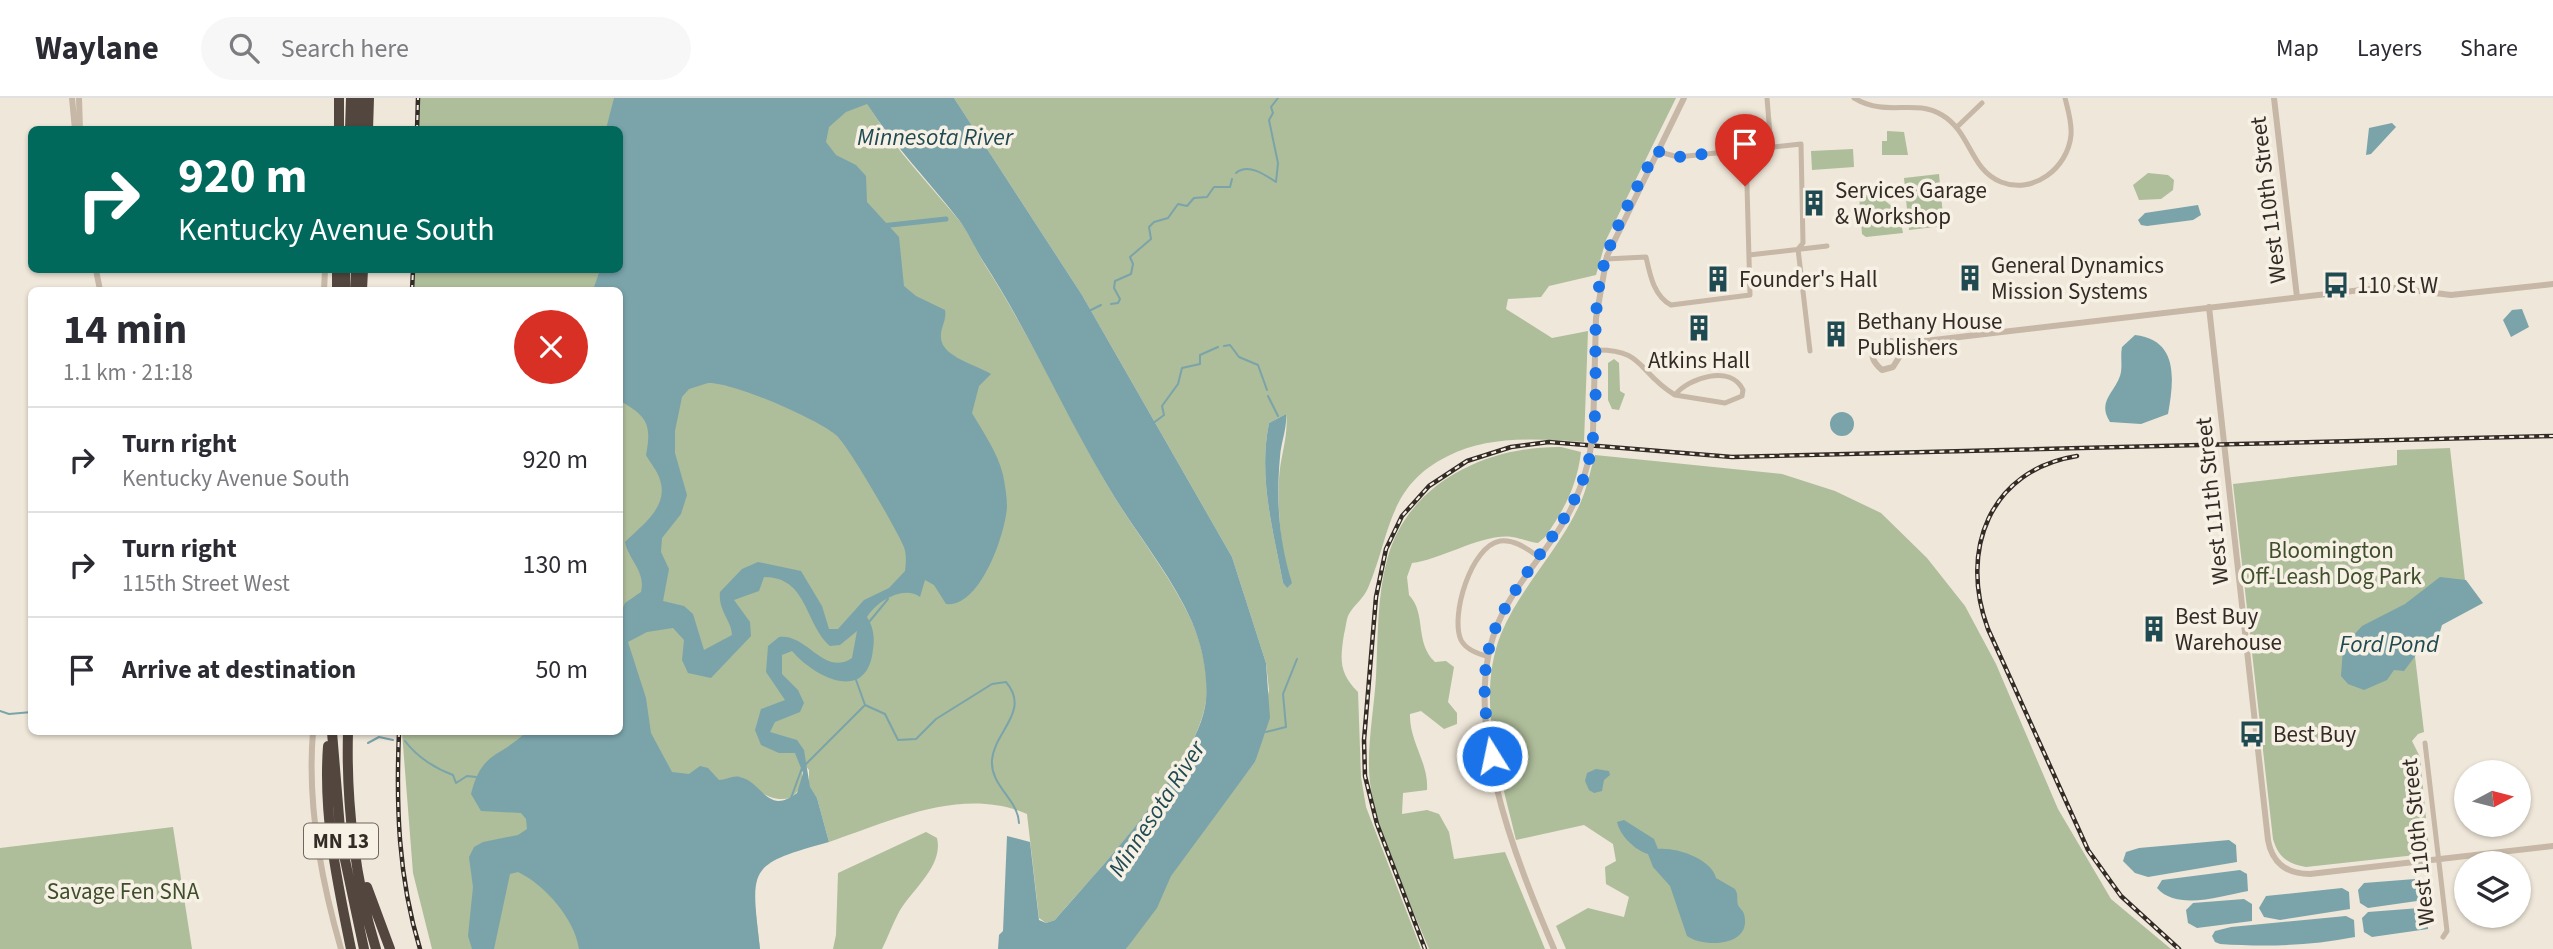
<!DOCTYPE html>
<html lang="en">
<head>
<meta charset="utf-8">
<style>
  :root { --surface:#fff; --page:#f7f7f7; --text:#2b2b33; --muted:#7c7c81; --line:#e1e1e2 }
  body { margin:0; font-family:"Source Sans 3",sans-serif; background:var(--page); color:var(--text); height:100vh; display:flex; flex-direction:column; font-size:26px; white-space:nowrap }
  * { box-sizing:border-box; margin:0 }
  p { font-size:23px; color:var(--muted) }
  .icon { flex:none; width:38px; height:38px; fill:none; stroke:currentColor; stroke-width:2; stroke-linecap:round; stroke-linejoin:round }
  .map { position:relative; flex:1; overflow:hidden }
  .details { position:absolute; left:28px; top:189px; width:595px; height:448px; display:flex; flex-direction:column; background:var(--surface); border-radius:10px; box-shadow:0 2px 5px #0004 }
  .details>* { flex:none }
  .top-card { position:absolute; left:28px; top:28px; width:595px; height:147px; border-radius:10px; box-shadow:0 2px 5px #0004; background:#00695c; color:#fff; overflow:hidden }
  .needle { width:46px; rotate:83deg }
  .fabs { position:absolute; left:2454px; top:662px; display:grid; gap:14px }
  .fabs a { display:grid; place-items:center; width:77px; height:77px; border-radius:50%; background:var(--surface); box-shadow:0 2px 5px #0004; font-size:35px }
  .pin { position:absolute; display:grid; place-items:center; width:60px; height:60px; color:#fff; margin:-72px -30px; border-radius:50% 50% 50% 0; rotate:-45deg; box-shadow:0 0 7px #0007 }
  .pin .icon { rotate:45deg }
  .me { position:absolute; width:77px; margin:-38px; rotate:350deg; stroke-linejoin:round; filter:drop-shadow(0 0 5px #0008) }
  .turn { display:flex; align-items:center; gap:24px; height:147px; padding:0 35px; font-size:32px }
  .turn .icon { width:91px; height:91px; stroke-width:2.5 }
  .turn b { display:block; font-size:49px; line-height:60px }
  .round { display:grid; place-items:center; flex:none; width:74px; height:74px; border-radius:37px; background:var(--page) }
  .head { display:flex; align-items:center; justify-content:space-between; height:119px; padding:0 35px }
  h1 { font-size:42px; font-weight:700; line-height:52px }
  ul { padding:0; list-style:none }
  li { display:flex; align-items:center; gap:21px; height:105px; padding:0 35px; border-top:2px solid var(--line) }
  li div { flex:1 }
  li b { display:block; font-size:26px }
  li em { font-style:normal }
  header { display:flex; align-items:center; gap:42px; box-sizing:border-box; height:98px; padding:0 35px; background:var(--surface); border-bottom:2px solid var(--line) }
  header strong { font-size:33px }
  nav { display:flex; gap:38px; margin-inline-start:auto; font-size:24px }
  .search { width:490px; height:63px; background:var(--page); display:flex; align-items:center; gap:18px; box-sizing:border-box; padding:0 24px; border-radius:38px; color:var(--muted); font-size:26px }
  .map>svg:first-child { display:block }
  .green { fill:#aebd9a; fill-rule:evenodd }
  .water { fill:#7aa4aa; fill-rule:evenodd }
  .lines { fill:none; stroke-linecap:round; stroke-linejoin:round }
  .stream { stroke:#7aa4aa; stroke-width:2 }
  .canal { stroke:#7aa4aa; stroke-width:5 }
  .minor { stroke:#c6b7a6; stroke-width:5 }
  .tertiary { stroke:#c6b7a6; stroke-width:6 }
  .motorway { stroke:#53463e; stroke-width:10 }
  .rail-casing { stroke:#332b26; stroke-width:4.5 }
  .rail { stroke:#f7f0e5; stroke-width:2; stroke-dasharray:5; stroke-linecap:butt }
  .tertiary-bridge { stroke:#c6b7a6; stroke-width:6 }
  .route { stroke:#1a73e8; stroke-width:12; stroke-dasharray:0 21.6 }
  .labels { text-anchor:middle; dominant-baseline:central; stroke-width:7; stroke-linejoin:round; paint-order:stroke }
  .shield { fill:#f7f0e5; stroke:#6e665f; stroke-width:2 }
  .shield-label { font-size:21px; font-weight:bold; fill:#332b26 }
  .poi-label { font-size:23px; fill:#332b26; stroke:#f7f0e5; text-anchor:start }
  .street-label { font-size:23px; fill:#332b26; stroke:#f7f0e5 }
  .park-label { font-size:23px; fill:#3f4f2c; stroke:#f7f0e5 }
  .water-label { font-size:24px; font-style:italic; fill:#1f4a51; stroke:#f7f0e5 }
</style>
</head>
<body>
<header>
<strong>Waylane</strong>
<div class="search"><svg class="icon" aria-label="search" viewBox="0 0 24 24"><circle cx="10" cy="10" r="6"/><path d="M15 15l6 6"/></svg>Search here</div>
<nav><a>Map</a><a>Layers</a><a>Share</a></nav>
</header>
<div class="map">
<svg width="2553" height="851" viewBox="0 0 2553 851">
  <rect width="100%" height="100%" fill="#efe7d9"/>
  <path class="green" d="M418,0H864C890,46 925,81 958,121C969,134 976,152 985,167C1030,237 1064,312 1106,385C1133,432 1169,474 1192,524C1202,546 1209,578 1206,602C1197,670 1100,769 1055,822L1046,825L1039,820L1027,716C962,688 891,723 829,744L817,700L809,689V672L798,658C805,673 804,690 791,700C766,705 759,690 740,679L760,851H432L413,775L402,634H620V192H411V172H620V32L417,31Z
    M954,0H1676L1606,142L1596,177L1549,188L1541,199L1508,201L1506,211L1552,240L1588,233L1584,344C1539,341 1489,337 1448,358C1387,388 1391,436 1368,490C1364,500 1354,507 1349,516C1346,521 1346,530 1344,536C1340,562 1339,575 1358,594L1361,679L1366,709L1421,851H1126L1130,845L1087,849L1221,709L1255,664L1269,592L1266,565L1232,459L1082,197ZM1286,316C1289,337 1280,359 1279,381C1277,418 1283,453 1287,490L1283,485C1273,431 1258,380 1269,325Z
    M1887,33L1904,34L1908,57H1882V43H1887Z
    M1853,51L1854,69L1812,72L1811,53Z
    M2148,75L2168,77L2174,82L2173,92L2161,101L2139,102L2133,87Z
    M1939,76L1944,128L1909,132L1904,80Z
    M1859,97C1885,96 1900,110 1903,135L1866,139L1862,136Z
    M1614,261L1619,265L1620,293L1625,296L1619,312L1612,311L1608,302V265Z
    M1561,349L1581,354C1577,388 1564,412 1545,439L1538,445C1529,444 1520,440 1512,439C1483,435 1441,462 1412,465L1407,479L1409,497C1427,516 1414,544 1435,564L1446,563L1454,569L1448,604L1457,615V626L1444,631L1421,613L1410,616C1409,643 1429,665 1427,692L1403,695L1402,716L1427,712L1439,716L1449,734L1454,761L1505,754L1545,851H1429C1408,799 1378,742 1370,685C1366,652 1374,613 1376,579C1378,540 1377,499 1387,462C1407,385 1487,348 1561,349Z
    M2450,350L2467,500L2409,508L2424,634L2418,636L2412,643L2420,659L2429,751L2425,756L2306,769C2288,766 2278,759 2273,741L2233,386L2397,367V352Z
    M1595,357L1782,376L1835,393L1881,415L1927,460L1965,508L1996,566L2058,711L2111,801L2171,851H1566L1556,828L1588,810L1624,819L1629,799L1606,786L1605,769L1616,763L1613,746L1584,727L1516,742C1501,678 1475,601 1501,536C1520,490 1558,453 1579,408C1587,392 1590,373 1595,357Z
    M173,729L192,851H0V750Z
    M926,734L937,740C944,769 910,793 898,816C892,827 888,839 882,851H833L836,837L838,775Z"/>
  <path class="water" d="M614,0H954L1082,197L1232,459L1266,565L1270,620L1255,664L1171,778L1157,810L1126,851H998L999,837L1003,833L1007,738L1030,744L1039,822L1046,825L1055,822C1097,773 1200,665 1206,602C1208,577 1202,547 1192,524C1170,474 1133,432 1106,385C1063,312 1029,234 983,163C975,150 968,134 959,122C928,82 894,48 867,6L846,14L829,29L826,44L836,57L856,67L866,78L867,104L899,139L904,188L916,198L945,212C947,223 940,229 941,240C942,259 977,267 991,276L979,288L972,315C983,334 998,355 1003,377C1005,387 1007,399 1007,409C1005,437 980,510 946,506L934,487L925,482L920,499C904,487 877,503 867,519C873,529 875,538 873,551C868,606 815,580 792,553L782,557V576L798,592L804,605L800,614L775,624L770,634L797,642L804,652L810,689L817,700L829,744C746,767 751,769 760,851H579C575,821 545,787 518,774L510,776L494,851H472L468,838L473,789L469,759L474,749L483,744L518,737L527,731L526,721L521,715L481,713L471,696C482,652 500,660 526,634H620V516L625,505L641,494C646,473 629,463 625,444C642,427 669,409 660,382C658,373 650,365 646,357C652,326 647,318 620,303V192H593L600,172H620V32L606,31ZM708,285C733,284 815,320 836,337C848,347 895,429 903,447C907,455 906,464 905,473L889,490L864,502L838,531H829L822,508L801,473L758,464L742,471L720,494C718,513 732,523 732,537L704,552L693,516L684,508L663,503L669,471L661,454L662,440L681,416L687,397L675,355V333L682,299L689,291ZM764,479C808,479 804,525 830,548L840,547L857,533L852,560C824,579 807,535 779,539L768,548L766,574L785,602L761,611L755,632L761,647L779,655H795L803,675L797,695C767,718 763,684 740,679C733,677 726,682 719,682L708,670L700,668L689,676L672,674L651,635L646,600L628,544L647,534L673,530L684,542L682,562L688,575L711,580L751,538L750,524L734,502L759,493Z
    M2392,25L2396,29L2371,56L2366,57L2369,30Z
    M2198,107L2201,117L2193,122L2147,128L2141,127L2138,122L2145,115Z
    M2522,211L2529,229L2511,239L2503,222L2512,212Z
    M2135,237C2179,242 2174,282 2168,316L2141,326L2110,324C2097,304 2114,295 2120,278C2123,269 2120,258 2122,249Z
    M1830 326a12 12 0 1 1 24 0a12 12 0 1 1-24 0Z
    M1286,316C1287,332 1281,344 1280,359C1276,403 1279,443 1292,485L1287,490L1283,485C1273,431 1258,380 1269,325Z
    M2440,479L2466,482L2483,505L2442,527L2435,551L2419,553L2404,573L2394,572L2387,582L2364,592L2348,586L2341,578L2343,549L2362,528L2405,506Z
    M1596,671L1609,673L1610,677L1604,682L1602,693L1594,695L1589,692L1585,683L1587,675Z
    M1624,722L1654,741L1658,751C1676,749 1712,761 1716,780L1735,791C1739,798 1736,800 1738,807C1739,810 1743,812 1744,816C1753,849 1704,850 1687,838L1670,788L1653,769L1648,756C1635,752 1620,738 1617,724Z
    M2229,742L2236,747L2237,764L2148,779L2135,775L2123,763L2126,754L2139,750Z
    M2240,772L2247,776L2248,793C2221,798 2177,813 2157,790L2162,782Z
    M2415,781L2423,786L2424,802L2368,810L2360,805L2358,792L2364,785Z
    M2342,790L2349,794L2350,811L2280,822L2264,819L2259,810L2266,798Z
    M2244,801L2252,806V823L2197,830L2188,825L2186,812L2193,805Z
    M2420,810L2427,814L2428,831L2372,839L2364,834L2362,820L2368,814Z
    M2346,818L2354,822L2355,839C2309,848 2266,849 2220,846L2215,844L2212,838L2215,833L2231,829Z"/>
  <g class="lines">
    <path class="stream" d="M1236,75C1248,65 1264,76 1276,84L1278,65L1269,22L1273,15L1271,9L1278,0
      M1111,206L1118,205L1120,201L1114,190L1115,183L1131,176L1133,166L1130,159L1151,141L1149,129L1154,124L1168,120L1178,106L1187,108L1194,100L1207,99L1214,89H1230L1232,81
      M1089,213L1101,207
      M1224,248L1230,247L1239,259L1258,267L1267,292
      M1268,298L1278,318
      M1152,326L1164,317L1162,308L1178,286L1182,270L1200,266V257L1218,249
      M869,524L888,501
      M855,579L865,607L885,616L898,642L916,641L936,621L992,586L1006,584C1031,613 994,634 992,662C990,688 1018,701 1019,725
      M0,613L9,616L32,614
      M1266,634L1286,629L1283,596L1297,561
      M405,643C417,659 436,671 453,677L456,685L467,678L476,679
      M368,645L379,639L393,642
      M806,666L864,608
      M791,700L802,670"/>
    <path class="canal" d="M881,128L946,121"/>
    <path class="minor" d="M1767,0L1771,49
      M1854,0C1888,20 1913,0 1942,17C1971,34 1970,72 2001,84C2033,97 2068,70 2071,37C2072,24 2068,12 2065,0
      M1957,29L1982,5
      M1656,53L1678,59L1801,46L1803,145L1798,151L1810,253
      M1749,157L1827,148
      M1606,161L1646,159C1650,177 1654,198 1671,207L1750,197L1746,51
      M1595,252C1645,251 1637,274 1675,297C1688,280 1731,266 1743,292L1742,298L1725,305L1675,297
      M1488,559C1478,555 1466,552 1461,542C1450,518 1471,448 1500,443C1515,441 1527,451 1539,459
      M2425,645L2447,833L2443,839"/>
    <path class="tertiary" d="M72,0L75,32
      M79,0L80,32
      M2274,0L2297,199
      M96,172L100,192
      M324,192L325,172
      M2209,209L2268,742C2272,765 2287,776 2310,776L2553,748
      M1908,245L1893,269L1882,272C1874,265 1870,259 1874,249L1890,243L1908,245L2387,189L2451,197L2553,186
      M1593,334L1596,220L1607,158L1684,0
      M313,634C307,705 321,782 341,851
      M1554,851C1516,762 1457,618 1499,523C1514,488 1543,458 1563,425C1576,405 1583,384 1589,361"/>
    <path class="motorway" d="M339,32V0
      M350,32L351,0
      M360,32L361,0
      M368,32L369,0
      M337,192V172
      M345,192V172
      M355,192L356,172
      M362,192L363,172
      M332,634L341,743L364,851
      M348,634C346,705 355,783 376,851
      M328,648C323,718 337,783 351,851
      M367,789L390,851"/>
    <g class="rail-casing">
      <path id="rail" d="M417,32L418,0
        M412,192L413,172
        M2077,358C1989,372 1959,453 1988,531L2088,752L2121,798L2179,851
        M399,634C396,708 398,779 420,851
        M1425,851L1377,726L1365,678L1364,642L1376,499L1386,451L1402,418L1429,388L1467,363L1511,349L1549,344L1732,359L2553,338"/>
    </g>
    <use href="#rail" class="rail"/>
    <path class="tertiary-bridge" d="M1589,361L1593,334"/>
  </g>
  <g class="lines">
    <path class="route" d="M1492,658C1484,613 1478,566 1499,522C1525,467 1572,426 1588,366C1602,311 1591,251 1598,196C1604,145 1633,98 1656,53L1678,59L1746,51L1745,88"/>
  </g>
  <defs>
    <g id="building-bare" transform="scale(2.1)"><path d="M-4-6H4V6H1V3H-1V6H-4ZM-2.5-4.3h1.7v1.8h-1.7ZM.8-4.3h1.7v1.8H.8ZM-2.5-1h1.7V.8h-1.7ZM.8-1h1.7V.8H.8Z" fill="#1f4a51" stroke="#f7f0e5" stroke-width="2.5" paint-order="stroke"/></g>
    <g id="bus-bare" transform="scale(2.1)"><path d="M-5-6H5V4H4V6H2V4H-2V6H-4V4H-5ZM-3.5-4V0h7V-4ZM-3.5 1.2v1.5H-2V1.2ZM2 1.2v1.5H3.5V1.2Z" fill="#1f4a51" stroke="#f7f0e5" stroke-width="2.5" paint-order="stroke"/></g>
  </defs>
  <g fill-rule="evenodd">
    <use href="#building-bare" x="1814" y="105"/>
    <use href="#building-bare" x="1970" y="180"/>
    <use href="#building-bare" x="1718" y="181"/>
    <use href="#bus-bare" x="2336" y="187"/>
    <use href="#building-bare" x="1699" y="230"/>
    <use href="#building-bare" x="1836" y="236"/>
    <use href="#building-bare" x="2154" y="531"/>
    <use href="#bus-bare" x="2252" y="636"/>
  </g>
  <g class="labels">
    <rect class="shield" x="304" y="725.5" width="74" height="35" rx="5"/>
    <g class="shield-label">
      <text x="341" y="743">MN 13</text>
    </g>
    <g class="poi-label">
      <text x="1835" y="92">Services Garage<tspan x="1835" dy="26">&amp; Workshop</tspan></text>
      <text x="1991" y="167">General Dynamics<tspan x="1991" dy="26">Mission Systems</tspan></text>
      <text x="1739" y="181">Founder's Hall</text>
      <text x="2357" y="187">110 St W</text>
      <text x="1857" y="223">Bethany House<tspan x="1857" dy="26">Publishers</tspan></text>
      <text x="1699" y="262" text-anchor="middle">Atkins Hall</text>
      <text x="2175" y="518">Best Buy<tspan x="2175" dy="26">Warehouse</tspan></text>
      <text x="2273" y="636">Best Buy</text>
    </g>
    <g class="street-label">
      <text transform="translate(2268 102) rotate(-97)">West 110th Street</text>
      <text transform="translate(2212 403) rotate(-96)">West 111th Street</text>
      <text transform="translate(2418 744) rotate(-96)">West 110th Street</text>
    </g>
    <g class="park-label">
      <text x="2331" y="452">Bloomington<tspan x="2331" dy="26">Off-Leash Dog Park</tspan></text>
      <text x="123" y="793">Savage Fen SNA</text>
    </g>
    <g class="water-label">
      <text x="935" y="39">Minnesota River</text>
      <text x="2389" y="546">Ford Pond</text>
      <text transform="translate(1157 711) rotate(-57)">Minnesota River</text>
    </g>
  </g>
</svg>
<div class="fabs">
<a><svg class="needle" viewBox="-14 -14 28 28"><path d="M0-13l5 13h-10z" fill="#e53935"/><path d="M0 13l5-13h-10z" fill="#7c7c81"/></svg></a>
<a><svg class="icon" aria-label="layers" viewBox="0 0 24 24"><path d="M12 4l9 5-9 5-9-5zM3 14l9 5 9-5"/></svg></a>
</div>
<div class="pin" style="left:1745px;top:88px;background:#d93025"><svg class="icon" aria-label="arrive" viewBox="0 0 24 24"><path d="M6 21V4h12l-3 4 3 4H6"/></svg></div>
<svg class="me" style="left:1492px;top:658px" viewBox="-20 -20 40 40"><circle r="17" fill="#1a73e8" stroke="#fff" stroke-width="3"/><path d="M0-11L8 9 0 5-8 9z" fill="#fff"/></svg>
<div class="top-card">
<div class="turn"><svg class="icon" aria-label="right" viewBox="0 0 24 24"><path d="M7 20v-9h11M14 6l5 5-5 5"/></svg><div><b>920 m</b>Kentucky Avenue South</div></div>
</div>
<section class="details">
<div class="head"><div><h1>14 min</h1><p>1.1 km · 21:18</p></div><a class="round" style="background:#d93025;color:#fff"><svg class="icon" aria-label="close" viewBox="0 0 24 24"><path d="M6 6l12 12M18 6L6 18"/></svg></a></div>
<ul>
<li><svg class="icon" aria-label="right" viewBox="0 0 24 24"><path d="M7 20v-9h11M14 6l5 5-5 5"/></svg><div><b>Turn right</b><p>Kentucky Avenue South</p></div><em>920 m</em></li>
<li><svg class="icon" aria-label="right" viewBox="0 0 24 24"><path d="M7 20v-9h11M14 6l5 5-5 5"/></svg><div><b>Turn right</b><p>115th Street West</p></div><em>130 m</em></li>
<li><svg class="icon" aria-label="arrive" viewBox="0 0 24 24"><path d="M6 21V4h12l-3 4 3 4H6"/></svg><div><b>Arrive at destination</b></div><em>50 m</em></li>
</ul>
</section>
</div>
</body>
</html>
